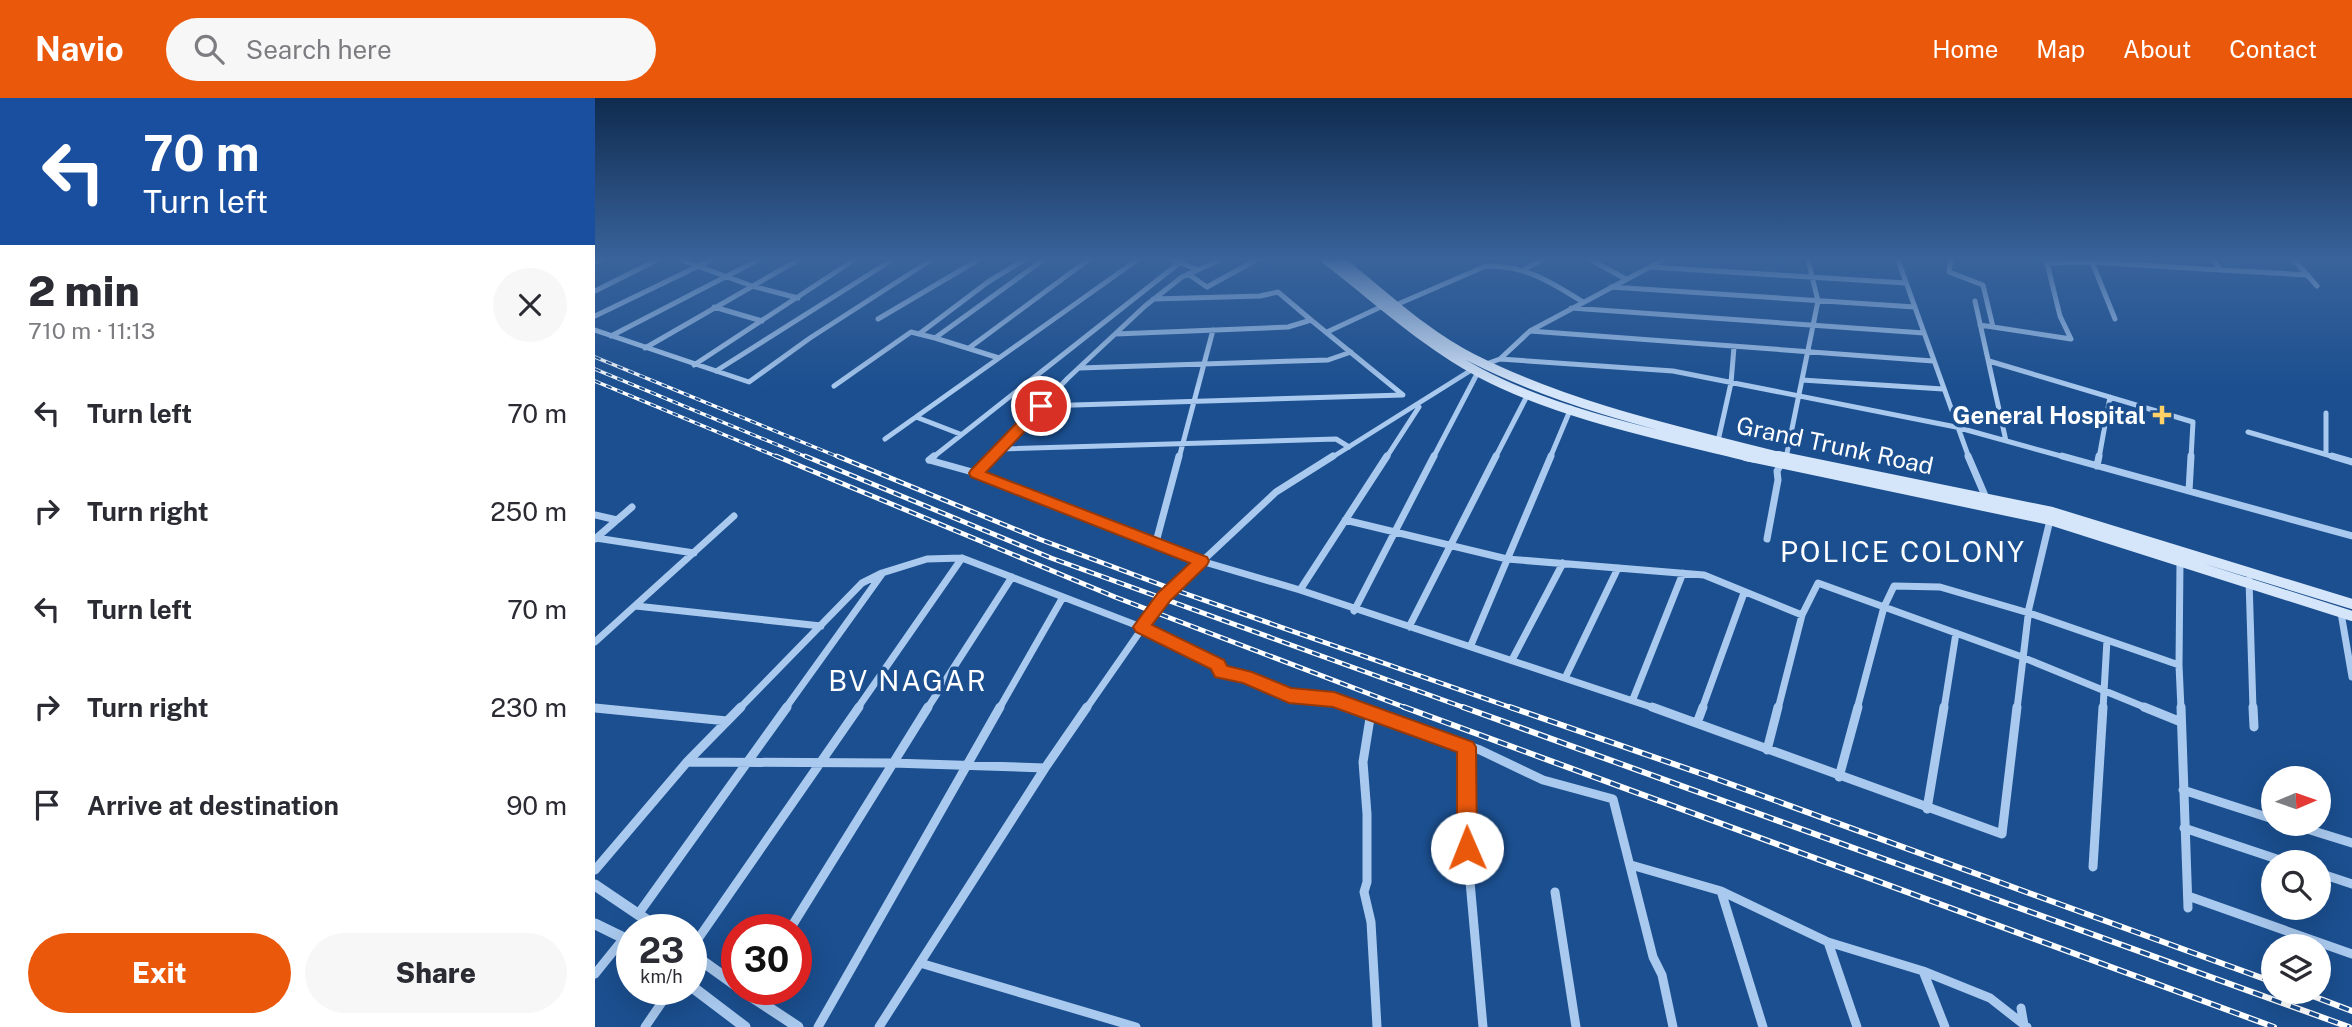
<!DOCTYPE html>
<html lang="en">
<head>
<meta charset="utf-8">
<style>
  :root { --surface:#fff; --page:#f7f7f7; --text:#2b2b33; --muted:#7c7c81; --accent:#ea580c }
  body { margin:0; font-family:"Public Sans",sans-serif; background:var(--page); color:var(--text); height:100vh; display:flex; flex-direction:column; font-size:26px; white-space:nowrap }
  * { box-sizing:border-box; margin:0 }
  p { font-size:23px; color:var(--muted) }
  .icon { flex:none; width:38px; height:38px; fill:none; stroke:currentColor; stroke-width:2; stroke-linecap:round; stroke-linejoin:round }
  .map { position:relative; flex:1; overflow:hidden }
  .side { display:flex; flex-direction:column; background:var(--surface); width:595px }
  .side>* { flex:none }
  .guide { background:#1a4fa0; color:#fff; overflow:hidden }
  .needle { width:46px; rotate:88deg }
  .buttons { position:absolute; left:1666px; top:668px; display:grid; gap:14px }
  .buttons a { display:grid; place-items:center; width:70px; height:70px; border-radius:50%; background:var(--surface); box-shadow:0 7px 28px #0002; font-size:35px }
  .speed { position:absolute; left:21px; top:816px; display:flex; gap:14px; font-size:35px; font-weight:700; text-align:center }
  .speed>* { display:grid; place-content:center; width:91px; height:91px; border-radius:50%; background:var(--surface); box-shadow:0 7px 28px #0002; line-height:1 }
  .speed small { font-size:18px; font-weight:400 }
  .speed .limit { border:10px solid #d22; background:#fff; color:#111 }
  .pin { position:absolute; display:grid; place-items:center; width:60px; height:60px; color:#fff; margin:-30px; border:4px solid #fff; border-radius:50%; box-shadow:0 2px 7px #0007 }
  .me { position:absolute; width:77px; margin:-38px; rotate:359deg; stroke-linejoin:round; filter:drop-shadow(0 0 5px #0008) }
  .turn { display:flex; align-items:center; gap:24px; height:147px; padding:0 28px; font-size:32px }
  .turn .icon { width:91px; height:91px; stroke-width:2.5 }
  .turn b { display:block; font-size:49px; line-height:60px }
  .round { display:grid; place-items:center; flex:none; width:74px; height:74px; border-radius:37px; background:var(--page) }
  .summary { display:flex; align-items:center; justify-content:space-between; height:119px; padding:0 28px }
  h1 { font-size:42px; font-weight:800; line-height:52px }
  .primary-button { display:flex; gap:14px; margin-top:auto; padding:14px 28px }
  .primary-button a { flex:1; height:80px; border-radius:42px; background:var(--accent); color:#fff; font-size:28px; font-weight:800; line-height:80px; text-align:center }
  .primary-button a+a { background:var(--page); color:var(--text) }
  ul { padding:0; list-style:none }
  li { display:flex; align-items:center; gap:21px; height:98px; padding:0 28px }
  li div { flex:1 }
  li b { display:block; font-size:26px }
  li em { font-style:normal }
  header { display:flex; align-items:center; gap:42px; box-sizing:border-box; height:98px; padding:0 35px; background:var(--accent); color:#fff }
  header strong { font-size:33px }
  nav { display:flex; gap:38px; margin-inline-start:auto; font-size:24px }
  .search { width:490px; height:63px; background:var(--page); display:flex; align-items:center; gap:18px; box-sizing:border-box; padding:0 24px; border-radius:38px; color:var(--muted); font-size:26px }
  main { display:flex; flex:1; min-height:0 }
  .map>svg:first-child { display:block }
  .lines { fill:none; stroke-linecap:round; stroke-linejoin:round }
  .minor-far2 { stroke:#a9c9ee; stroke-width:5 }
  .minor-far1 { stroke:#a9c9ee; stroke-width:7 }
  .minor { stroke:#a9c9ee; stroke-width:9 }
  .tertiary { stroke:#a9c9ee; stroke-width:11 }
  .secondary-far1 { stroke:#d6e6fa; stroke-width:9 }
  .secondary { stroke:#d6e6fa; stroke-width:10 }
  .rail-far2-casing { stroke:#fff; stroke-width:3.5 }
  .rail-far1-casing { stroke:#fff; stroke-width:5 }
  .rail-casing { stroke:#fff; stroke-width:6 }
  .rail-far2 { stroke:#1b4f8f; stroke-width:2; stroke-dasharray:6; stroke-linecap:butt }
  .rail-far1 { stroke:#1b4f8f; stroke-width:2.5; stroke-dasharray:8; stroke-linecap:butt }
  .rail { stroke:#1b4f8f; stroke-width:3.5; stroke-dasharray:10; stroke-linecap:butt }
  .route { fill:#ea580c; stroke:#983908; stroke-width:2 }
  .poi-dot { fill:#ffd166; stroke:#1b4f8f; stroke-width:2.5 }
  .labels { text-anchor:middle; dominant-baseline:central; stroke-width:7; stroke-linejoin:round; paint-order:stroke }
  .poi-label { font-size:24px; font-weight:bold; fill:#fff; stroke:#1b4f8f; text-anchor:end }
  .street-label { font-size:24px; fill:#fff; stroke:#1b4f8f }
  .quarter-label { font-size:28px; letter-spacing:2px; fill:#fff; stroke:#1b4f8f }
</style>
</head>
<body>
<header>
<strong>Navio</strong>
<div class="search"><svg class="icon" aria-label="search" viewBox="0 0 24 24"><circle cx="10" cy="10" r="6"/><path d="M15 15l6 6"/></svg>Search here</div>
<nav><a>Home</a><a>Map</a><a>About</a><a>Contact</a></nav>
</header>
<main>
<section class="side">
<div class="guide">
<div class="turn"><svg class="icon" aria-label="left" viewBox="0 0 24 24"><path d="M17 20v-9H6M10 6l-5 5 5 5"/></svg><div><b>70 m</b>Turn left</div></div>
</div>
<div class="summary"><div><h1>2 min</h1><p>710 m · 11:13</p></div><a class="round"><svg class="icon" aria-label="close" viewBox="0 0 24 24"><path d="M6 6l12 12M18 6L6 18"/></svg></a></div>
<ul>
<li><svg class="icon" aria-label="left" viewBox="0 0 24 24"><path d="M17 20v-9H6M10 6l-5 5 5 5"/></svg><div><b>Turn left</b></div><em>70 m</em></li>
<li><svg class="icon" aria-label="right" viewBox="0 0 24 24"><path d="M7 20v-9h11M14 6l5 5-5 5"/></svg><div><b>Turn right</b></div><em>250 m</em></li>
<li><svg class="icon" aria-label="left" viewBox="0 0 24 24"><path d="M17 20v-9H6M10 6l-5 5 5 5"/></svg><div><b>Turn left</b></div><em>70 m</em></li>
<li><svg class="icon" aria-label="right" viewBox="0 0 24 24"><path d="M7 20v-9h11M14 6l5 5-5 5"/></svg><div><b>Turn right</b></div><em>230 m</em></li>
<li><svg class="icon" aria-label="arrive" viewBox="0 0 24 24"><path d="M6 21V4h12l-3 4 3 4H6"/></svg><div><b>Arrive at destination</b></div><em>90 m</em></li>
</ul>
<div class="primary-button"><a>Exit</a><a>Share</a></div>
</section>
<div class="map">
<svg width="1757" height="929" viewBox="0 0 1757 929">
  <rect width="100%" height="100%" fill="#1b4f8f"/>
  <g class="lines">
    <path class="minor-far2" d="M86,162L157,188L203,200
      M578,162L603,172
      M996,162L1031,181
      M1303,162L1374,360
      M1356,162L1354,174L1388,187L1398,229
      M1618,162L1626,172L1713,177
      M1699,162L1722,188
      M0,164L6,162
      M1497,164L1520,221
      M1055,169L1311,185
      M931,170L947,162
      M593,176L612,189L661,162
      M1016,189L1320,209
      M0,193L62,162
      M1380,203L1411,343
      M803,206L891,168C930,167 956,184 988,204
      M119,209L167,223
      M976,210L1329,235
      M0,218L116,162
      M283,221L383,162
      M1385,227L1476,241
      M0,232L154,284L215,240L336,162
      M935,233L1338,263
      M732,234L790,207
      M324,236L393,184L429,162
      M520,236L693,229L716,222L683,194L665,198L558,201
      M16,238L163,162
      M1476,241L1465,218L1452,165L1497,164L1626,172
      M50,250L203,162
      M374,250L493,162
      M404,260L340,240L448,162
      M905,261L1078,273L1361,329L1473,360
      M1394,263L1598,324L1596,360
      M891,266L905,261L935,233L1068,162
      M99,267L259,162
      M484,270L733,262L756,254
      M121,273L297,162
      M1207,282L1348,291
      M239,288L316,234L340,240
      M446,308L808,297L716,222
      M1731,315V356
      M321,319L365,336
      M1653,334L1743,360
      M290,341L542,162
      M1123,343L1136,285L1139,249
      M405,351L741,341L754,349
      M337,360L588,162
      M396,360L473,280L550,208L587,179L625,162
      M584,360L618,232
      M736,360L878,271
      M791,360L824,309
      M838,360L883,274
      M900,360L932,298
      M955,360L976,310
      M1191,360L1223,203L1213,162
      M1504,360L1515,299"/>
    <path class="minor-far1" d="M1373,358L1391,400
      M1467,358L1757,438
      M1737,358L1757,364
      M334,362L381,375L561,444L584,358
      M334,362L339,358
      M1502,368L1504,358
      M381,375L397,358
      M1594,393L1596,358
      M0,417L22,422
      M750,422L912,461L1109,477L1207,517L1223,485L1427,559L1554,611
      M1,440L99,455
      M0,441L37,409
      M1172,441L1183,382L1182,373L1191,358
      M561,444L606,463L705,492L792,358
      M1654,482L1658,611
      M705,492L1062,611
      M41,508L226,528
      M759,513L839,358
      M1746,515L1757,579
      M814,529L901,358
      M0,544L139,418
      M876,547L956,358
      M918,560L968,465
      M1584,567L1586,611
      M971,578L1023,470
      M1038,601L1088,475
      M0,610L8,611
      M144,611L267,485L287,475L332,461L367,460L546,529L622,566L626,574L651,579L694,597L739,601L767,611
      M190,611L287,476
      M262,611L367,460
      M332,611L417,479
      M404,611L468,499
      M491,611L569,499L681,394L738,358
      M1107,611L1149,495
      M1183,611L1207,517
      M1262,611L1289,509L1299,488L1345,489L1434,515L1584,567L1585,464
      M1349,611L1361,535
      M1422,611L1434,510L1455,422
      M1508,611L1512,542"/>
    <path class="minor" d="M762,609L885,652L948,682L1018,701L1058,859L1067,877L1078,929
      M1057,609L1407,736L1422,609
      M1549,609L1586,624
      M1586,609L1593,810
      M1658,609L1659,629
      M0,610L132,623
      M776,614L768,664L772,716V784L769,794L776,824L782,929
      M1102,625L1108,609
      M872,649V750L888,929
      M1172,652L1183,609
      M92,664L297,665L450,670
      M1244,679L1263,609
      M1588,692L1678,721
      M1332,711L1349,609
      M1696,726L1757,745
      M1589,730L1694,765
      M1036,767L1126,793L1233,844L1328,873L1395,900L1432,929
      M1498,769L1508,609
      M0,772L92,664L146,609
      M1724,775L1757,786
      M1126,793L1168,929
      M960,794L981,929
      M1593,798L1757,856
      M44,815L192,609
      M195,831L333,609
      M1233,844L1262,929
      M96,851L264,609
      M325,865L541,929
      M1328,873L1350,929
      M0,876L29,840
      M1426,910L1429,927
      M50,929L76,891
      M223,929L405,609
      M284,929L450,670L492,609"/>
    <path class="tertiary" d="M0,787L65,831
      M0,826L37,844
      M96,855L142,888
      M96,888L150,929
      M145,891L203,929"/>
    <path class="secondary-far1" d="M731,162C781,200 830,246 885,275C964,317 1070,338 1158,360
      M745,162C787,195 829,236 877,260C976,310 1084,333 1190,360"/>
    <path class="secondary" d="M1151,358L1455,422L1757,518
      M1183,358L1457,414L1757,506"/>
    <g class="rail-far2-casing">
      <path id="rail-far2" d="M0,259L246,360
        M0,271L214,360
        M0,283L185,360"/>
    </g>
    <g class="rail-far1-casing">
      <path id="rail-far1" d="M181,358L520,499L814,611
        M210,358L456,460L873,611
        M242,358L444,441L577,491L920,611"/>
    </g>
    <g class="rail-casing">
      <path id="rail" d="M809,609L1679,929
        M868,609L1754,929
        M915,609L1116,679L1678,884
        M1707,894L1757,913"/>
    </g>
    <use href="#rail-far2" class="rail-far2"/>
    <use href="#rail-far1" class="rail-far1"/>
    <use href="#rail" class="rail"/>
  </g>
  <linearGradient id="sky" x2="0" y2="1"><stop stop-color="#0f2b4f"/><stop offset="0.55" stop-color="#39639b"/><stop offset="1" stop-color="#39639b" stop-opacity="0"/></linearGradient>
  <rect width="1757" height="292" fill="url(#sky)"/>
  <path class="route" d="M446,304L451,305V311L391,374L612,459L614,463L612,467L575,503L557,527L629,562L632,568L657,574L696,590L739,594L878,644L881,649L882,750L879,757L872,760L865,757L862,750V654L738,609L694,605L648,585L620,579L616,571L541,534L538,529L563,495L595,465L376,379L374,375L376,372L441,305Z"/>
  <path class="poi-dot" d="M1563.5 306.5h7v7h7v7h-7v7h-7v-7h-7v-7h7z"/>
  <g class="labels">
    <g class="poi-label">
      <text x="1551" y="317">General Hospital</text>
    </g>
    <g class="street-label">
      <text transform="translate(1240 347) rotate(12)">Grand Trunk Road</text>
    </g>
    <g class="quarter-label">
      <text x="1308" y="453">POLICE COLONY</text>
      <text x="313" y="582">BV NAGAR</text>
    </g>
  </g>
</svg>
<div class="buttons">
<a><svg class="needle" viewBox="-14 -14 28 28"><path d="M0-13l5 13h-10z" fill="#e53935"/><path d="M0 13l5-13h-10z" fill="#7c7c81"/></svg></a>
<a><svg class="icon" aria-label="search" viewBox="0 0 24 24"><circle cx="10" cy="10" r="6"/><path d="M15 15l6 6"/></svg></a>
<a><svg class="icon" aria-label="layers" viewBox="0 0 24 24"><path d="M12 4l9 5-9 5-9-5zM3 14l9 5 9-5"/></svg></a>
</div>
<div class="speed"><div>23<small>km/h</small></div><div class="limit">30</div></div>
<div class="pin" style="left:446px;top:308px;background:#d93025"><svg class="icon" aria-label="arrive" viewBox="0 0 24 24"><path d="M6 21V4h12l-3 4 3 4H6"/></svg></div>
<svg class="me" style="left:872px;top:750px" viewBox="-20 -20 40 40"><circle r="19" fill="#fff"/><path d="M0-13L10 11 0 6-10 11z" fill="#ea580c"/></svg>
</div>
</main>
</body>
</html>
